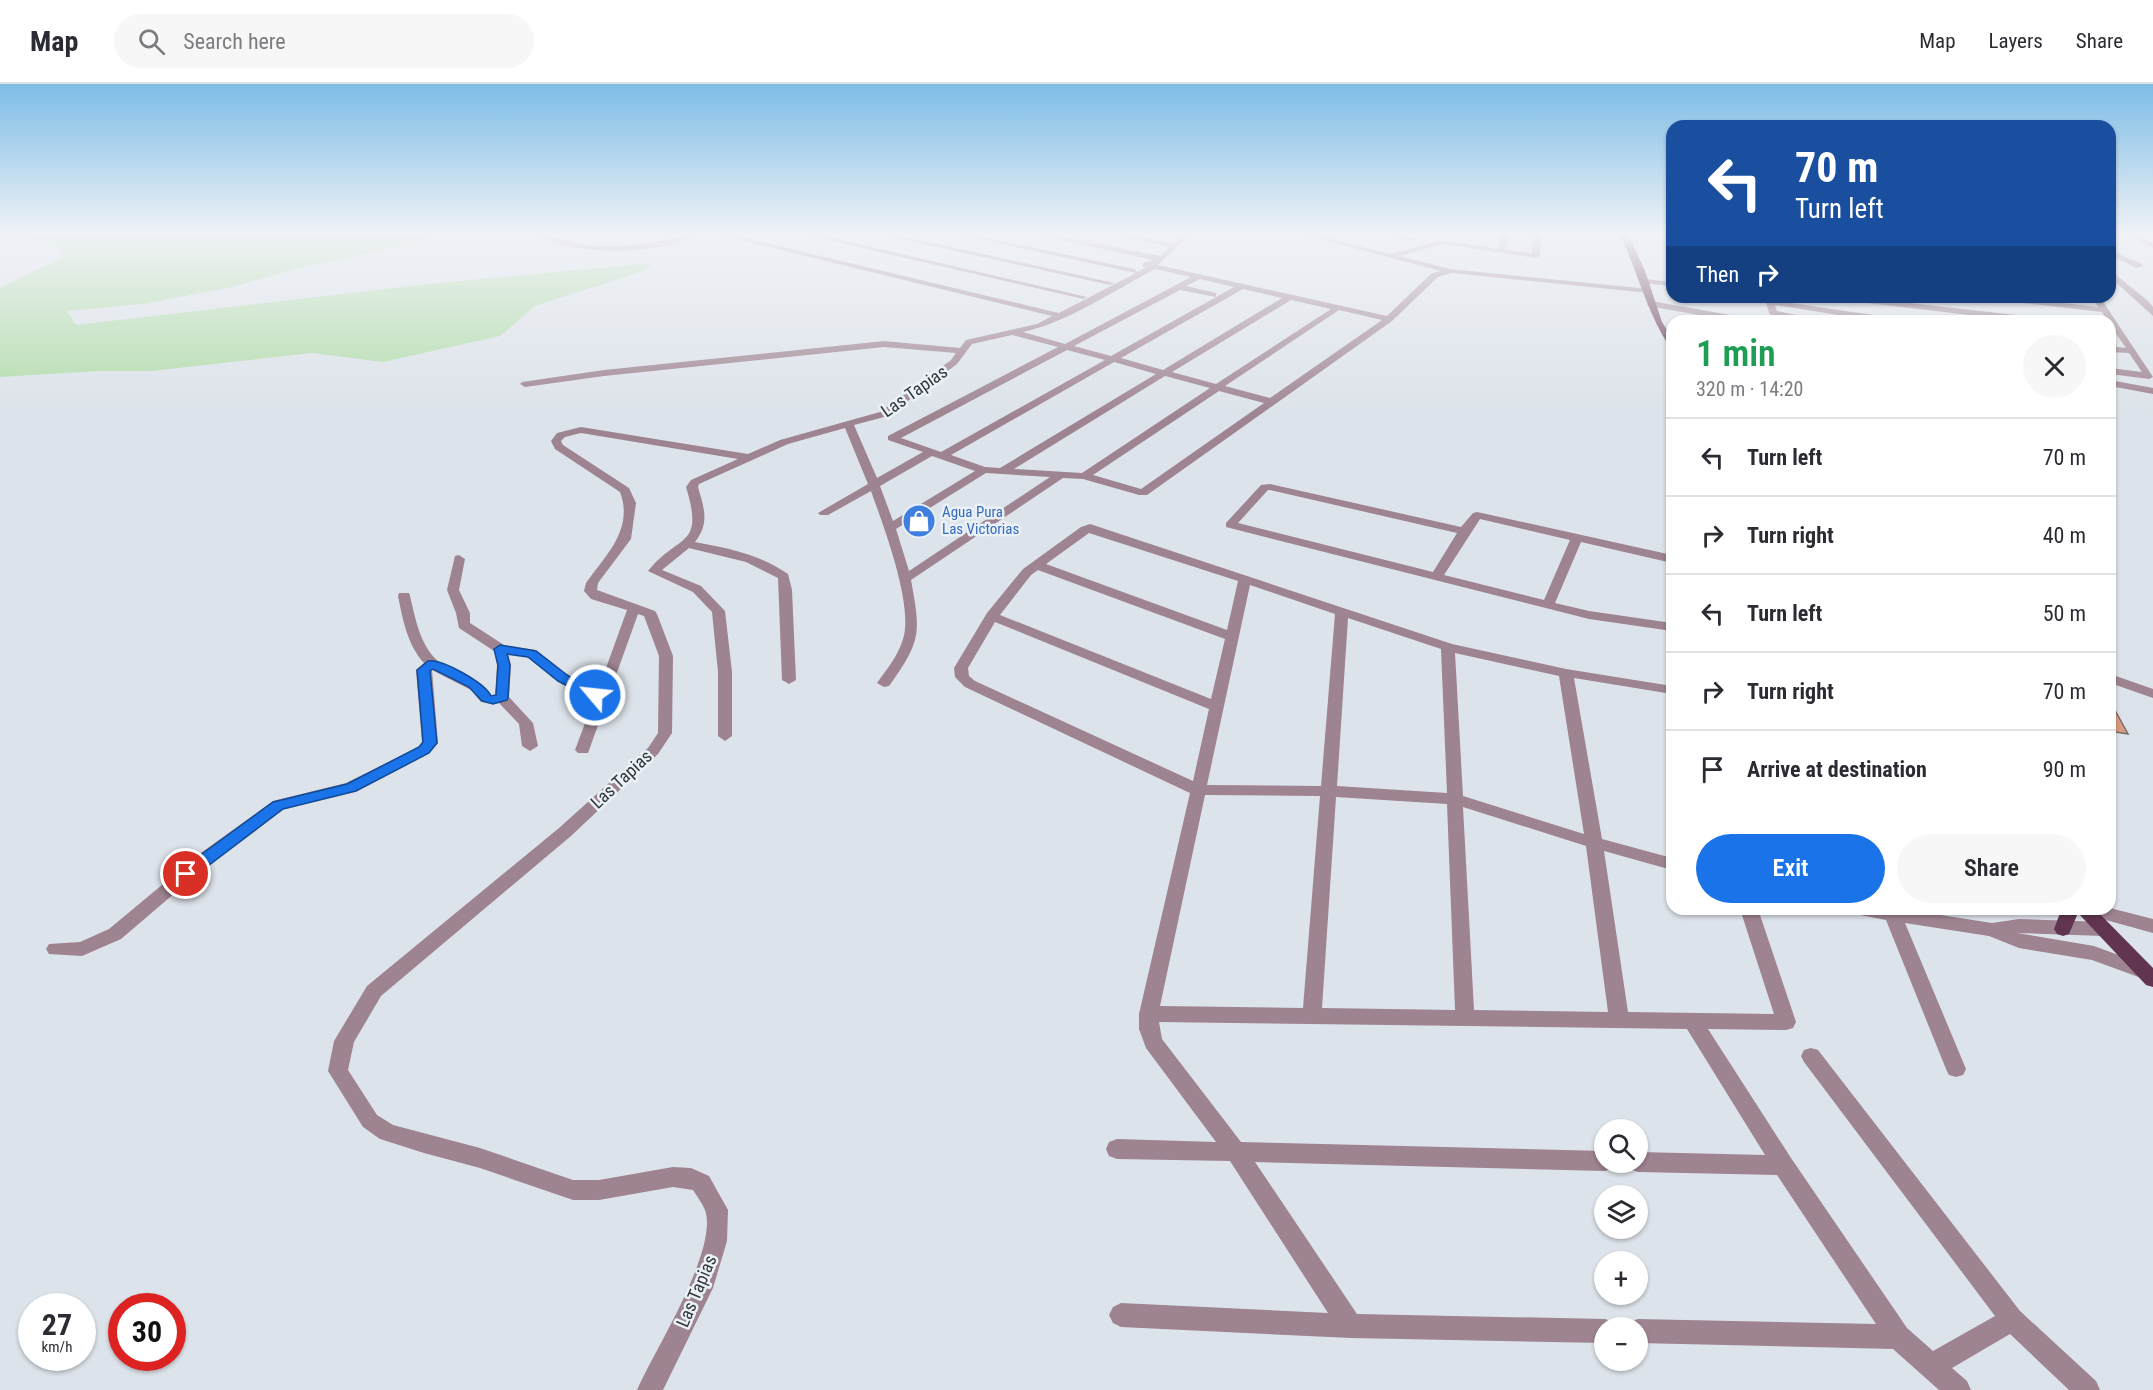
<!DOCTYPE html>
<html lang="en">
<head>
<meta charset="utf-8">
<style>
  :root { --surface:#fff; --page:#f7f7f7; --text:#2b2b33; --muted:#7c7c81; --line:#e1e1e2; --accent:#1a73e8 }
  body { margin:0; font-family:"Roboto Condensed",sans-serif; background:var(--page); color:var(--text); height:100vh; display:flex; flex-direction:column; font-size:22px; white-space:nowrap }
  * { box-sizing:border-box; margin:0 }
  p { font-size:20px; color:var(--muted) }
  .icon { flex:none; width:33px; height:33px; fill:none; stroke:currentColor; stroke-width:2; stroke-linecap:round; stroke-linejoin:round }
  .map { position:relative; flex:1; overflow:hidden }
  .details { position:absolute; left:1666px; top:231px; width:450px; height:600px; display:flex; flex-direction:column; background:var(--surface); border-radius:18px; box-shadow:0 2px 4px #0004 }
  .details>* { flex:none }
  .banner { position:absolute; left:1666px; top:36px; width:450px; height:183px; border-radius:18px; box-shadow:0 2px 4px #0004; background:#1a4fa0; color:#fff; overflow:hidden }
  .controls { position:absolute; left:1594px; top:1035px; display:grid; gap:12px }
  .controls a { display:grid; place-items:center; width:54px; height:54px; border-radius:50%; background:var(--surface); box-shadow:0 2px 4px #0004; font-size:30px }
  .speed { position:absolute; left:18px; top:1209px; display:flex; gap:12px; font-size:30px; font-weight:700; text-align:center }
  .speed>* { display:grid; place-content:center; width:78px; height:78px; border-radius:50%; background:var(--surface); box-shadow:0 2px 4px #0004; line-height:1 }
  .speed small { font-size:15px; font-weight:400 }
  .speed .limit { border:9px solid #d22; background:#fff; color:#111 }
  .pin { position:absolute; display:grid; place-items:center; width:51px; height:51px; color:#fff; margin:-26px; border:3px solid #fff; border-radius:50%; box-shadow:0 2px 6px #0007 }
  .me { position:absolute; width:66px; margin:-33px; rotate:298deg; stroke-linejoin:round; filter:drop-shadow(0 0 4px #0008) }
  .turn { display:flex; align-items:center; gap:21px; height:126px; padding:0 30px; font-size:27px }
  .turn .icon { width:78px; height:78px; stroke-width:2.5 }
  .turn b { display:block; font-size:42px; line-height:51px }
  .then { display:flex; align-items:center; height:57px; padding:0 30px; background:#0003; gap:12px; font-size:22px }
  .round { display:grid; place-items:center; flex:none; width:63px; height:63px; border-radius:32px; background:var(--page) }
  .overview { display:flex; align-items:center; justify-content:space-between; height:102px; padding:0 30px }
  h1 { font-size:36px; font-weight:600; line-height:45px; color:#1e9e55 }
  .cta { display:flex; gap:12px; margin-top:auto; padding:12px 30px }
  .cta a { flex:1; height:69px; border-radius:36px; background:var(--accent); color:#fff; font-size:24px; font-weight:600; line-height:69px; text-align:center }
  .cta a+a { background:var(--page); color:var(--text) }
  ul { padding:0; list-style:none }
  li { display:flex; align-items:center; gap:18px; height:78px; padding:0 30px; border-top:2px solid var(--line) }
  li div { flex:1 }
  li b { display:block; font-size:22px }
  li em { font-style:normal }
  header { display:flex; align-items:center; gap:36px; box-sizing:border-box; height:84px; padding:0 30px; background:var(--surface); border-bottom:2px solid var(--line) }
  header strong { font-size:28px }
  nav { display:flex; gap:33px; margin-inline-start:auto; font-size:21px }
  .search { width:420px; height:54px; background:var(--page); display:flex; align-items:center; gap:15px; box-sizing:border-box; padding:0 21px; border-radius:33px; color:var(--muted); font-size:22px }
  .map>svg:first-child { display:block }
  .green { fill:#b0dca8 }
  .building { fill:#dc9b83; stroke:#766d6a; stroke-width:1.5 }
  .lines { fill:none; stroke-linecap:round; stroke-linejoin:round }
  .minor { fill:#9e8391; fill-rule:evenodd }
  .major { fill:#62354f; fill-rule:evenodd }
  .route { fill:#1a73e8; stroke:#114b97; stroke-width:1.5 }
  .labels { text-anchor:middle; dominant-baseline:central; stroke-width:5; stroke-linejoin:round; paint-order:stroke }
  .far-shop-label { font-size:15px; fill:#366cbe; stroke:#eaf1f7; text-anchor:start }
  .street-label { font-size:18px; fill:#34373a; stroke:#eaf1f7 }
</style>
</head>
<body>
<header>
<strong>Map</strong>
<div class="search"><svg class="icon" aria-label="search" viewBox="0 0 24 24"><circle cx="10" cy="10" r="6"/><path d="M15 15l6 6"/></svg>Search here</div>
<nav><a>Map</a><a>Layers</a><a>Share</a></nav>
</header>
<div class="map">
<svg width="2153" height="1306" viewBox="0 0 2153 1306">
  <rect width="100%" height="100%" fill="#dde3ea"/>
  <path class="green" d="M0,150H442L407,161L298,184L232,203L143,220L67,227L76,241L429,200L652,179L646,186L535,222L500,252L383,278L312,269L152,287H99L0,293V204L65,172L59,164L34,156L0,153Z"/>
  <path class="building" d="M2110,617L2128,650L2110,647Z"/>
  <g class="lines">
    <path class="minor" d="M534,150C555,150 575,162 598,162C618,163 639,161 659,157C673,155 686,150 700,150C665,171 569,173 534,150Z
      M715,150H728L1059,229L1136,189L955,150H969L1134,185L1137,188L1146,183H1143V179L1153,176L1034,150H1049L1160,172L1170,163L1110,150H1125L1174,159L1184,150H1191L1158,181L1387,232L1432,189L1441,187L1300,150H1312L1390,170L1443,156L1499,165L1500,150H1508L1506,166L1532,169L1533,154L1537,152L1541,154L1540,172L1536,174L1444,160L1399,172L1450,185L1649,205L1653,207L1649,209L1452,189L1438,193L1392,237L1147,411H1139L1083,395L1063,394L911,496C921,550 921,557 889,602L884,603L877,599C887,585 898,572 903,555C914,521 883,441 871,407L828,431H820L818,429L868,400L845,344L788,360L699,400L698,403C704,424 710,439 695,458C728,464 761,471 788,490L792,506L796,596L789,600L782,596L778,494L746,478L689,464L662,486L701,502L725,527L732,588V652L725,657L718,652V588L712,528L693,508L648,487C678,449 705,465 686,403L691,396L738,375L581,349L565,353L561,357L563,361L629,404L636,419L631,455L598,499L597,506L655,527L657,530L673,572L672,649L658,670L571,752L381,912L354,958L348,986L377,1031L393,1041L480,1064L573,1096H599L673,1083L691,1084L709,1092L728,1126L727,1157L713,1204L663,1306H637C654,1267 719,1166 705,1126C702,1119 697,1112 693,1106L673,1103L599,1116H573L480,1084L424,1069L380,1055L363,1043L328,987L334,957L367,902L559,744L648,664L658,649L659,572L644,532L638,530L588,669H578L575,666L594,615L558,597L527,573L508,570L511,581L509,613L533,639L538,662L530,667L522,662L519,640L499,619L481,618L471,606L432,586L438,659L429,669L357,707L284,725L210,779L121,855L82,872L49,870L46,865L49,860L80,858L109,845L198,771L273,717L346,699L419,663L422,658L416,586L424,579C407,560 403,536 398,512L399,509H409L410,512C417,541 422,573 452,586C467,593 481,597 491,611H495L497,581L494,567L459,544L456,529L447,506L455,472L459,471L465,475L459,506L470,529V539L504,561L536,566L568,591L598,606L627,526L591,515L584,507L586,499C606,471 634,445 620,408L555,365L551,357L557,349L581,343L748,370L780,356L880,328L951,276L956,269L884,263L604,292L525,303L520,300L522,298L604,286L884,257L960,264L966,256L1037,240L1052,232ZM1155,185L1191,193L1065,260L1023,248C1066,239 1115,206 1155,185ZM1200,195L1234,203L1111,272L1074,262L1180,206L1216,213V209L1186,202ZM1243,205L1282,214L1163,286L1121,274ZM1291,216L1331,225L1216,300L1172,288ZM1339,226L1382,236L1270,314L1225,302ZM1012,251L1058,263L888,352V356L923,368L877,394L854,341L888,332L957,280L972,260ZM1067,266L1105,276L941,368L901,354ZM1114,278L1156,290L1000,384L985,383L951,371ZM1165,292L1210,304L1082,389L1014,385ZM1219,307L1264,319L1141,405L1093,391ZM932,372L975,387L893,437L880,402ZM986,389L1050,393L909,487L896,445Z
      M802,150H815L1087,213L1083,215Z
      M878,150H892L1114,199L1110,201Z
      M1385,150H1400L1417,155L1413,157Z
      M2126,150H2135L2153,159V164Z
      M2110,166L2142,180L2143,182L2136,184L2110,171Z
      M2110,186L2148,217L2153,223V232L2110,193Z
      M1645,195L1672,198V202L1642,199L1641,197Z
      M1830,213H1855L2042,234L2046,237H2020L1834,215Z
      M1985,213H2011L2098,223L2092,213H2100L2153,293L2149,295L2110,290V284L2142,288L2129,269L2110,268V262L2126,264L2110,241V237H2108L2102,228L1989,215Z
      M1770,216L1894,234L1898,237H1877L1775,221L1777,227L1826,237H1806L1773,232L1769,229L1766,218Z
      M1651,217L1747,234L1751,237H1733L1648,222L1647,220Z
      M2110,296L2153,304V310L2110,302Z
      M1270,400L1461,443L1473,429L1477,428L1672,471V479L1581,458L1555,519L1589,527L1672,539V547L1589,535L1226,443V439L1261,401ZM1268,406H1270L1457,449L1433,488L1238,439ZM1480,435L1570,456L1544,516L1444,491Z
      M1090,440L1452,560L1566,585L1672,602V610L1574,594L1602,755L1672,774V786L1604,767L1628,928L1774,930L1740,825H1758L1796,938L1793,944L1786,946L1708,945L1791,1074L1907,1244L1933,1267L1995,1232L1804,978L1801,972L1804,966L1811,964L1818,966L2020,1227L2096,1297L2100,1306H2069L2010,1250L1952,1284L1967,1297L1971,1306H1939L1893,1265L1638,1259V1244H1627L1629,1238L1638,1235L1876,1240L1777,1091L1638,1088L1630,1085L1627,1078H1638V1068L1765,1071L1687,945L1159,938L1162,955L1241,1058L1605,1067V1078H1615L1613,1084L1605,1087L1255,1078L1357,1230L1605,1235L1614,1238L1616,1244H1605V1259L1351,1254L1121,1243L1113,1239L1109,1231L1113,1223L1121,1219L1328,1229L1230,1077L1117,1075L1109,1072L1106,1065L1109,1058L1117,1055L1216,1058L1146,964L1139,945V930L1190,709L965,603L955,593L954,584L987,529L1023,485L1081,443ZM1089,449L1238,497L1227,546L1046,480ZM1038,486L1225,555L1211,615L1000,531L1031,491ZM1250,501L1335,530L1321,702L1207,701ZM1348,534L1441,565L1447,709L1337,702ZM995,538L1209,625L1193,697L975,597L969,592L968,584ZM1455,569L1559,592L1584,750L1463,712ZM1205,711L1320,712L1303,924L1160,922ZM1336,713L1447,720L1455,926L1322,924ZM1463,723L1586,762L1608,928L1474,926Z
      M2110,590L2153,605V614L2110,599Z
      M2110,824L2153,835V849L2084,830L2081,825Z
      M1852,825H1902L1992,839L2019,835L2103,838L2109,840L2112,845L2109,850L2103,852L2017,849L2094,862L2151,883L2153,889L2151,893L2144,895L2092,876L2019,864L1989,852L1905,839L1966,985L1963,991L1956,993L1949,991L1946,985L1886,836L1855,830Z"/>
    <path class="major" d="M1620,150H1628L1645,187L1662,238L1672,254V263L1669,262C1647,228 1637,187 1620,150Z
      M2059,825H2095L2153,884V903L2146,901L2078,829L2069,850L2063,852L2057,850L2054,845L2060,829Z"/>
  </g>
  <linearGradient id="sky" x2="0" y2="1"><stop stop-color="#7dbde7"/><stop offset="0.45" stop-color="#f0f2f6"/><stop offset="1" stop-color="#f0f2f6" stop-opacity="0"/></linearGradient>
  <rect width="2153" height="333" fill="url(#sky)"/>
  <path class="route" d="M500,561L536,567L567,591L601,611L595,615L590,614L558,597L528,573L507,570L510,581L508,614L507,616L493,620L482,617L469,603L433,585L430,587L437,659L429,669L356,707L283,725L192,794H180L178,790L180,786L273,718L347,700L419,663L423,658L417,586L428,577C441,574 485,599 491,612L496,611L498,581L494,565Z"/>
  <defs>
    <g id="shop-disc" transform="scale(1.725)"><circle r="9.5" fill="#3f7fe0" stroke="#eaf1f7"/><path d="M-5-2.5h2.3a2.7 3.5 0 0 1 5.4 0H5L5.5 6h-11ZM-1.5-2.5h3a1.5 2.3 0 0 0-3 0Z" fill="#fff"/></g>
  </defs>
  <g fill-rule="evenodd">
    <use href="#shop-disc" x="919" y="437"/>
  </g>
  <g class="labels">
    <g class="far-shop-label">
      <text x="942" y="428">Agua Pura<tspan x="942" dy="17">Las Victorias</tspan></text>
    </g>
    <g class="street-label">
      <text transform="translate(914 307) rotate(-35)">Las Tapias</text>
      <text transform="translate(621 695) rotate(-43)">Las Tapias</text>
      <text transform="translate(696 1207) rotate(-67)">Las Tapias</text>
    </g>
  </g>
</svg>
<div class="controls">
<a><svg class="icon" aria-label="search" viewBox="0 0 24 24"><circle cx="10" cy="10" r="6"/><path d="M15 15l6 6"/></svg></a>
<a><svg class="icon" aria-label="layers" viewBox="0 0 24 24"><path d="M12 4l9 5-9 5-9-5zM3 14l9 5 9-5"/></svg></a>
<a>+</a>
<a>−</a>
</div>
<div class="speed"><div>27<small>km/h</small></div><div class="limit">30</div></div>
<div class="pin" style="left:186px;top:790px;background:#d93025"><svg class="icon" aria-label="arrive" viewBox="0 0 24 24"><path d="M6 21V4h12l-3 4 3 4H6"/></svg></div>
<svg class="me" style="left:595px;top:611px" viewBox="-20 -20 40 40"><circle r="17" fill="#1a73e8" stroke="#fff" stroke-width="3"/><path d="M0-11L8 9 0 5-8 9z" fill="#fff"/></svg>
<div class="banner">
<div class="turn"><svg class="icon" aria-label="left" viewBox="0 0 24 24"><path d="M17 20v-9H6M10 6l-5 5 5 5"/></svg><div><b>70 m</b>Turn left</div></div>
<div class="then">Then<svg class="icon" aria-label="right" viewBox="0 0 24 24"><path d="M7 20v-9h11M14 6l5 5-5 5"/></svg></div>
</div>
<section class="details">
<div class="overview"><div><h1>1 min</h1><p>320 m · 14:20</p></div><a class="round"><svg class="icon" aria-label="close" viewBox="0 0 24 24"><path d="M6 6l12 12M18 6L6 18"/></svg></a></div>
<ul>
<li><svg class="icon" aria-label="left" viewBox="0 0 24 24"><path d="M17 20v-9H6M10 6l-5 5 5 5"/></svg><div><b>Turn left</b></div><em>70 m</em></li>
<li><svg class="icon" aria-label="right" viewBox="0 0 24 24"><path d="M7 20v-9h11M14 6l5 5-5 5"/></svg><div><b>Turn right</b></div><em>40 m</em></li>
<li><svg class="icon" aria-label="left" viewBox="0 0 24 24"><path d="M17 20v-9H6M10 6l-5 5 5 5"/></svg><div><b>Turn left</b></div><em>50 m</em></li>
<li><svg class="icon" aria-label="right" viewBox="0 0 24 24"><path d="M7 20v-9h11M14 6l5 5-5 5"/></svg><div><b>Turn right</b></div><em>70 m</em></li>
<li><svg class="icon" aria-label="arrive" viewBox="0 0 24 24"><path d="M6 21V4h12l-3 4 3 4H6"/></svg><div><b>Arrive at destination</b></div><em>90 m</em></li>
</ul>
<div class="cta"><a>Exit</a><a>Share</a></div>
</section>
</div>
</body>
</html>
